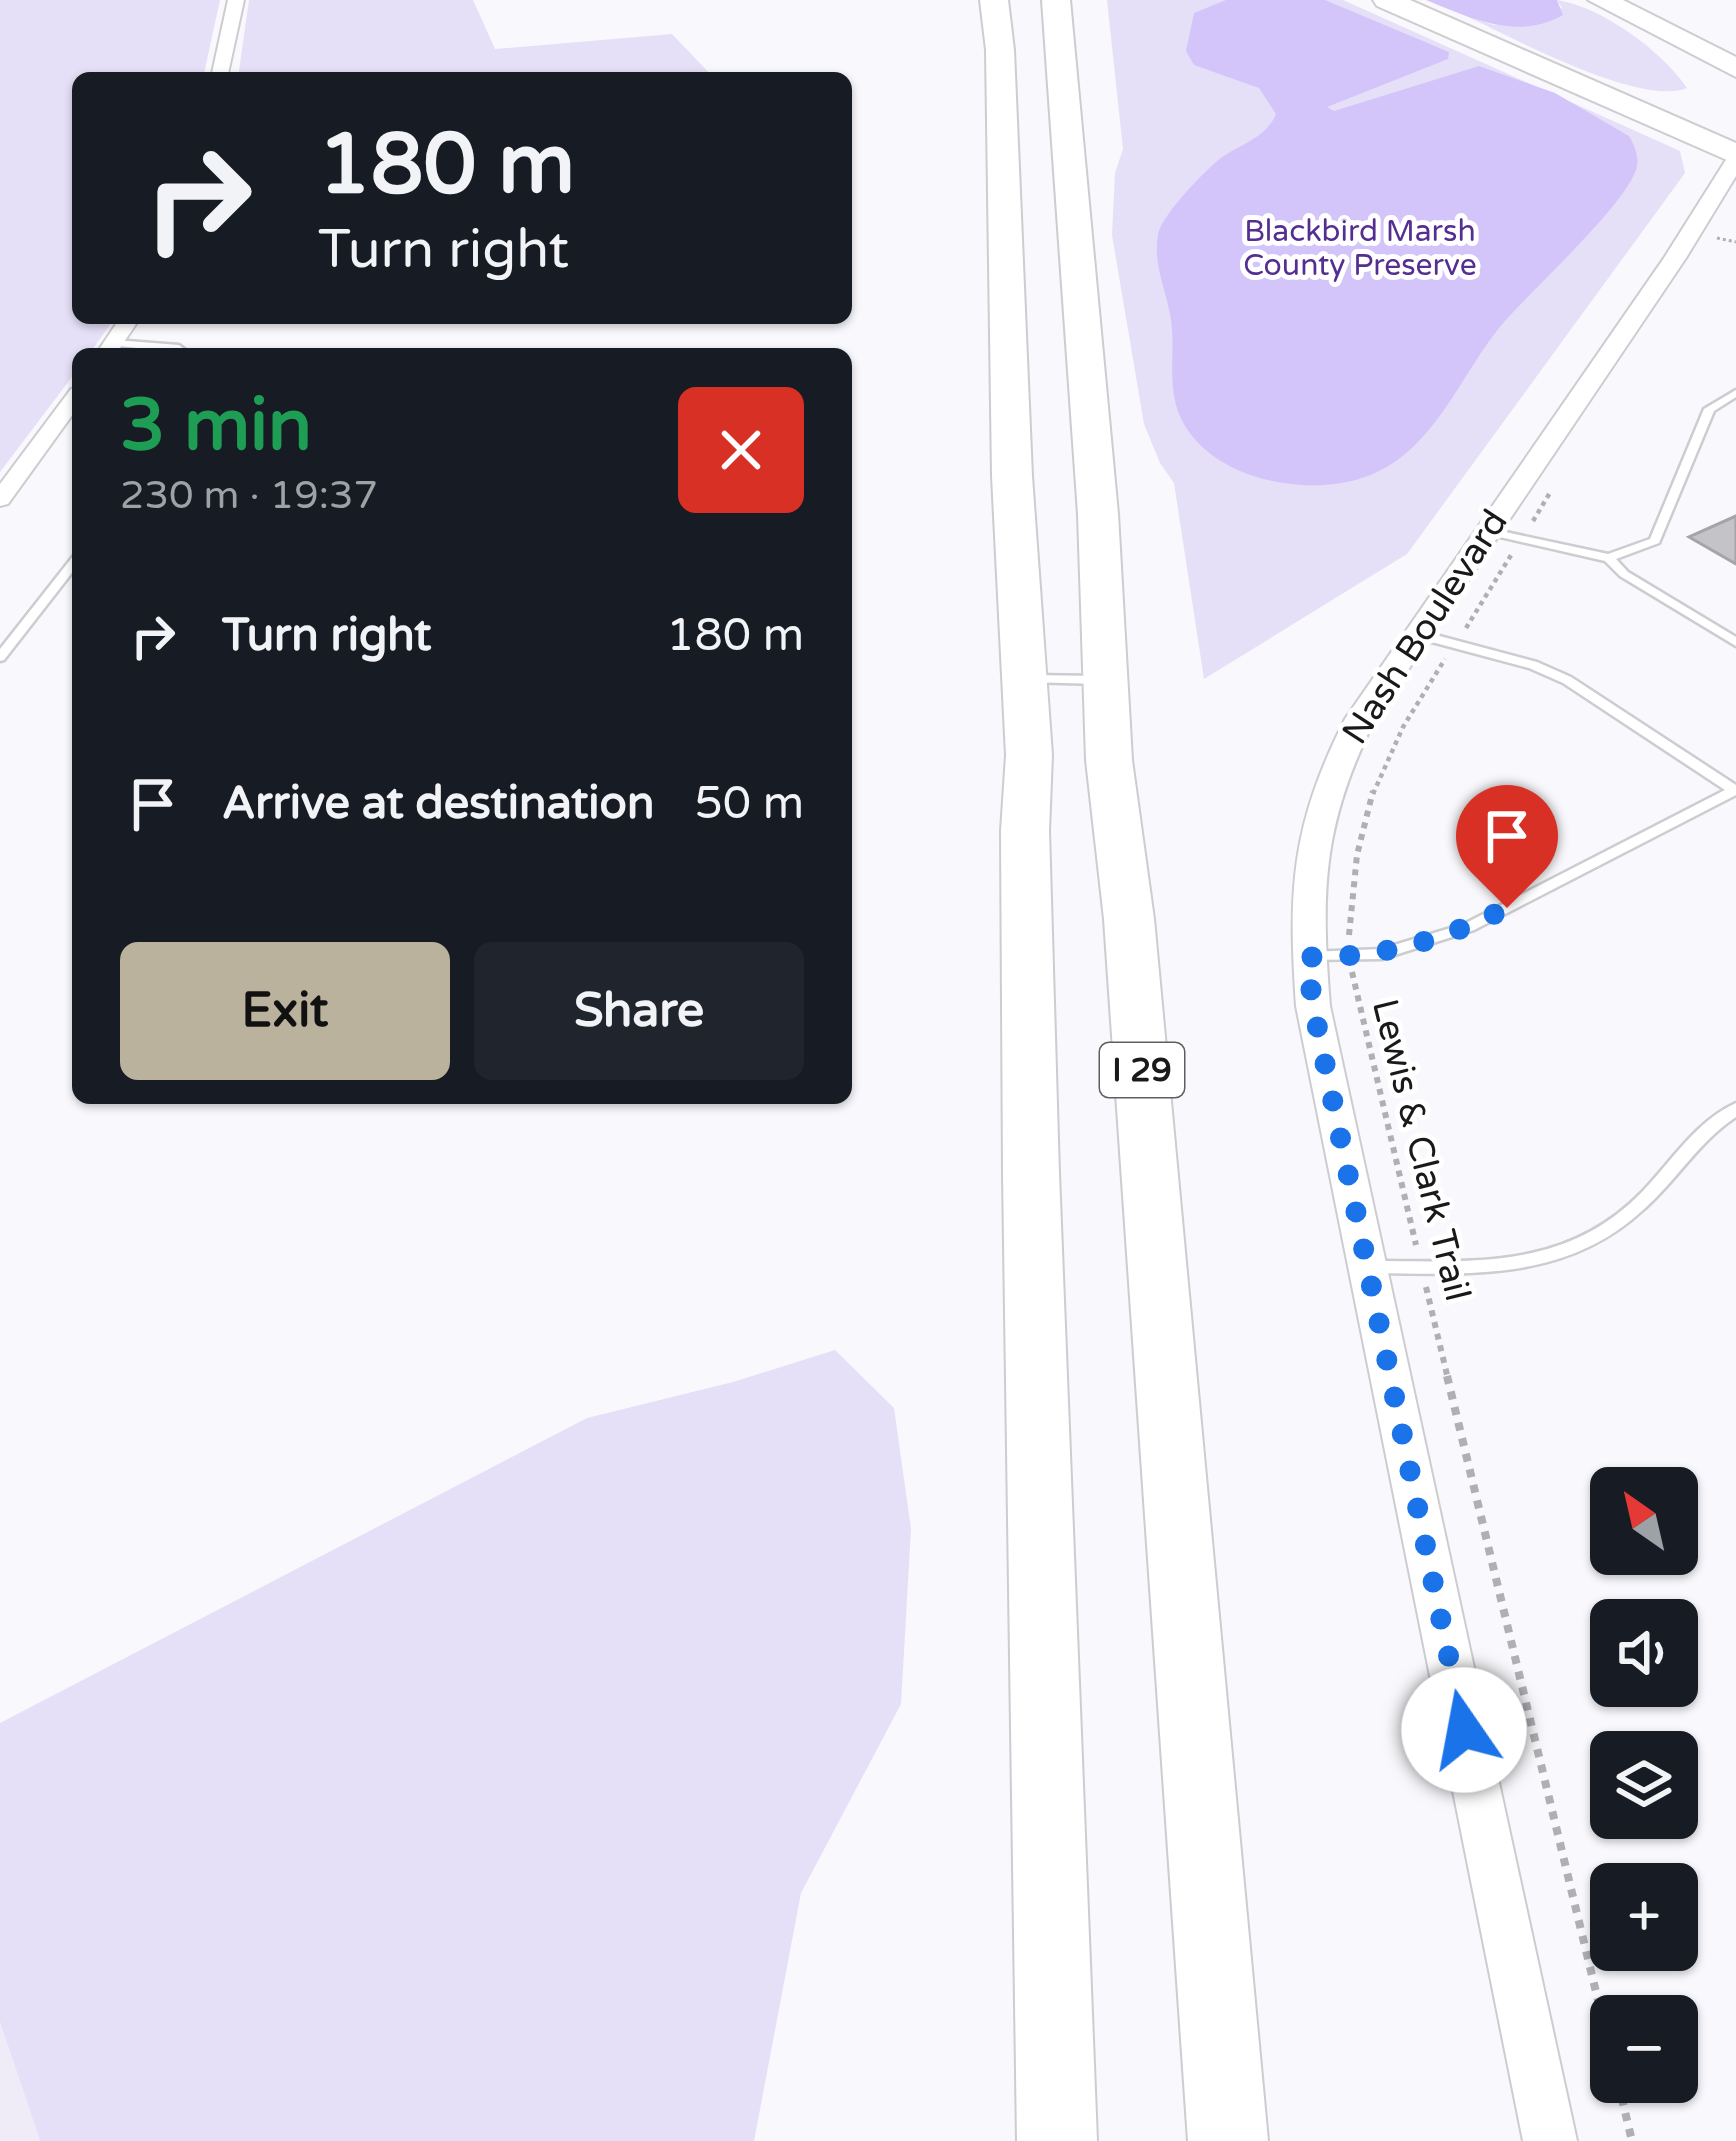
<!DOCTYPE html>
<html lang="en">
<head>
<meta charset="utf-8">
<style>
  :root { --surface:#171b24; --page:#20242c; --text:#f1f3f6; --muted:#9ea1a6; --accent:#bab29d }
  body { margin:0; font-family:"Varela Round",sans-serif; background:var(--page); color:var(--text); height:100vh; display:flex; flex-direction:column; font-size:45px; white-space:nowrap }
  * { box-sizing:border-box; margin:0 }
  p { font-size:39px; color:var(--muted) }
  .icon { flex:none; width:66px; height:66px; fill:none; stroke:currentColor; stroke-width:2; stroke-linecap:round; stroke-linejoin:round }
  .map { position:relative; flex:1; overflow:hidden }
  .side { position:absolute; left:72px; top:348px; width:780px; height:756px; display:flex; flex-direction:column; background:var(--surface); border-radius:18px; box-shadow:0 3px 9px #0004 }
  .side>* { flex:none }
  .top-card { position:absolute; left:72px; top:72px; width:780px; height:252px; border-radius:18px; box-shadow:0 3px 9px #0004; background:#171b24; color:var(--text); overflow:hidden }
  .needle { width:78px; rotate:326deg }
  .controls { position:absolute; left:1590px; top:1467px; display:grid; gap:24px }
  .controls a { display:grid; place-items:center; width:108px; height:108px; border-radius:18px; background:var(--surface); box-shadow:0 3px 9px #0004; font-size:60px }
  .pin { position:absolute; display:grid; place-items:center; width:102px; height:102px; color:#fff; margin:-123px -51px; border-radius:50% 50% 50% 0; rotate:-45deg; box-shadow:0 0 12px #0007 }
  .pin .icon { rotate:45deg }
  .me { position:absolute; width:132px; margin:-66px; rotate:348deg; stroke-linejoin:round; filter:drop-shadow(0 0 9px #0008) }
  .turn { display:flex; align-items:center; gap:42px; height:252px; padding:0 48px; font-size:54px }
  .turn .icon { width:156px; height:156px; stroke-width:2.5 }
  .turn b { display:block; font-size:84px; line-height:102px }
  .round { display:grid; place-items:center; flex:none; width:126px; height:126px; border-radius:18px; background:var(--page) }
  .head { display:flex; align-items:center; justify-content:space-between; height:204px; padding:0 48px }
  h1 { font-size:72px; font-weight:700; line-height:90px; color:#1e9e55 }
  .action { display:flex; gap:24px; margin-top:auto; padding:24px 48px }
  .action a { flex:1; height:138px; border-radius:18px; background:var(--accent); color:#111; font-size:48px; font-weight:700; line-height:138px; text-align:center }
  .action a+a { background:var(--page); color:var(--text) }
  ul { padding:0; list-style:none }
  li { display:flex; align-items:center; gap:36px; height:168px; padding:0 48px }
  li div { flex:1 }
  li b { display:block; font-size:45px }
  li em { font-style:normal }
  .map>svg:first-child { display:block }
  .built { fill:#efecf8 }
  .green { fill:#e5e0f7 }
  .water { fill:#d3c5fa }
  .building { fill:#c4c3c7; stroke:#a5a4a8; stroke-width:3 }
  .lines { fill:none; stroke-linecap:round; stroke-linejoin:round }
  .service-casing { stroke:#cdccd0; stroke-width:5 }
  .minor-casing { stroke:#cdccd0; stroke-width:4 }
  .tertiary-casing { stroke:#cdccd0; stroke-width:4 }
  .motorway-casing { stroke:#cdccd0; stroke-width:4 }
  .path-far3 { stroke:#b0afb2; stroke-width:3; stroke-dasharray:3 3; stroke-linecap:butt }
  .path-far2 { stroke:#b0afb2; stroke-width:4.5; stroke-dasharray:4.5 4.5; stroke-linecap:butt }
  .path-far1 { stroke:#b0afb2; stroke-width:6; stroke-dasharray:6 6; stroke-linecap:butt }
  .path { stroke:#b0afb2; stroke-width:8; stroke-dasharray:8 8; stroke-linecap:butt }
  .service { fill:#fff; fill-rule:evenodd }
  .minor { fill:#fff; fill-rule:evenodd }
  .tertiary { fill:#fff; fill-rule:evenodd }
  .motorway { fill:#fff; fill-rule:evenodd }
  .route { stroke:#1a73e8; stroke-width:21; stroke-dasharray:0 37.8 }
  .labels { text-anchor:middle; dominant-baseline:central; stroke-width:10; stroke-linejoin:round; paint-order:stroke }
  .far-park-label { font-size:30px; fill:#542e90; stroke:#fff }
  .shield { fill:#fff; stroke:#5e5e5f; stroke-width:3 }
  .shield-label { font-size:33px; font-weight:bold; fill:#19191a }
  .street-label { font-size:36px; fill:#19191a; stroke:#fff }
</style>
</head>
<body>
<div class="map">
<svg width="1736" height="2141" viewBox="0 0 1736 2141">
  <rect width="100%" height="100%" fill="#f9f8fc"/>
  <path class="built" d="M0,2022L40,2141H0Z"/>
  <path class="green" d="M0,0H220L203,78H78V318H115L89,354H78V369L0,472Z
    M249,0H473L495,49L672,34L714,78H238Z
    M1107,0H1343L1680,151L1685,173L1407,554L1204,679L1174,483L1160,463L1144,424L1112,235L1115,173L1123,149Z
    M1557,0C1602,7 1661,50 1687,88C1639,107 1514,38 1466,16L1494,25L1562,8Z
    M835,1350L894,1408L911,1529L901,1704L801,1893L754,2141H40L0,2022V1723L587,1418L733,1382Z"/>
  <path class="water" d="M1226,0H1325L1449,52L1448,59L1327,107L1334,111L1479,66L1555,93L1629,136C1635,146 1640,159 1636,170C1623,207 1535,287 1505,321C1463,369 1438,444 1377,472C1314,503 1197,480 1176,405C1168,375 1176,344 1170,314C1165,287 1153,264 1158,234C1162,215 1204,171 1221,158C1241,144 1266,138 1276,114L1259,88L1194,65L1186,51L1194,13Z
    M1426,0H1557L1563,15C1518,41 1470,18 1426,0Z"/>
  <path class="building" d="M1736,516V564L1689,537Z"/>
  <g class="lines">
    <g class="service-casing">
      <path id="service" d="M114,340L179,345L191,354L110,345V341Z
        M1736,390V397L1714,411L1659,543L1616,559L1628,572L1736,637V646L1620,576L1605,561L1487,534L1481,531L1487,528L1608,554L1650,539L1704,409Z
        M78,554V565L4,660L0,661V649L74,555Z
        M1417,630L1537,662L1571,677L1736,785V795L1474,930L1382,959L1305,960L1303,957L1310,952L1381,949L1464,924L1725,790L1563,683L1529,668L1413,637L1411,634Z
        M1029,675L1101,676L1107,680L1101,684L1025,682V676Z
        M1736,1103V1117C1699,1141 1677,1180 1644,1209C1566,1282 1470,1274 1371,1273L1365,1272L1363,1267L1365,1262L1371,1261C1472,1261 1565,1271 1642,1192C1671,1162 1696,1121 1736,1103Z"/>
    </g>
    <g class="minor-casing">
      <path id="minor" d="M228,0H244L227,78H211Z
        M120,318H140L116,354H96Z
        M78,387V407L8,504L0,506V484L71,389Z"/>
    </g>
    <g class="tertiary-casing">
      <path id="tertiary" d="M1736,153V176L1686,258L1375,719C1322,826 1321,890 1330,1006L1577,2141H1523L1296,1006C1288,889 1291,826 1345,719L1664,258L1729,155Z"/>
    </g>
    <g class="motorway-casing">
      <path id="motorway" d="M980,0H1008L1014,50L1032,476L1052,755L1049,831L1059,1173L1097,2141H1017L1003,1173L1001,831L1006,755L992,476L986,50Z
        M1042,0H1070L1118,514L1132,760L1154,919L1268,2141H1188L1104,919L1086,760L1078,514Z
        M1373,0H1410L1736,143V164L1377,6Z
        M1588,0H1623L1736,57V77Z"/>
    </g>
    <path class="path-far3" d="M1717,238L1736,242"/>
    <path class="path-far2" d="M1533,521L1551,491
      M1466,628L1513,552
      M1373,794L1403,727L1445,659"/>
    <path class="path-far1" d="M1349,935L1357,855L1373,791
      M1352,972L1416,1245
      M1426,1287L1448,1379"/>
    <path class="path" d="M1447,1376L1611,2054
      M1618,2082L1632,2141"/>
    <use href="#service" class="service"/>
    <use href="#minor" class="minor"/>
    <use href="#tertiary" class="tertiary"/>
    <use href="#motorway" class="motorway"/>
  </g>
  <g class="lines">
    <path class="route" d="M1464,1730L1313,1006L1307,957C1381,958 1441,941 1507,908"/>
  </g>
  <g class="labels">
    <g class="far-park-label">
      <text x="1360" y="231">Blackbird Marsh<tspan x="1360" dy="34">County Preserve</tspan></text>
    </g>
    <rect class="shield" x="1100" y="1043" width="84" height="54" rx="9"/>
    <g class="shield-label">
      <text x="1142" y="1070">I 29</text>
    </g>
    <g class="street-label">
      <text transform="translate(1425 627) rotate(-57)">Nash Boulevard</text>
      <text transform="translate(1421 1150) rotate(76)">Lewis &amp; Clark Trail</text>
    </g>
  </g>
</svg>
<div class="controls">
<a><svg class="needle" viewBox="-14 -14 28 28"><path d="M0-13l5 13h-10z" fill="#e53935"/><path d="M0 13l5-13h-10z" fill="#9ea1a6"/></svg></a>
<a><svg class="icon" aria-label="sound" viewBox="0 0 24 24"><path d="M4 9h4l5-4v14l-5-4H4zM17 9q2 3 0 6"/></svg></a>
<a><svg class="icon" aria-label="layers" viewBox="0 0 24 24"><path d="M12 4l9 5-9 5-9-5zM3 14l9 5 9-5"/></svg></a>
<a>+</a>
<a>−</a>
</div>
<div class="pin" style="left:1507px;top:908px;background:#d93025"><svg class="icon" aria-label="arrive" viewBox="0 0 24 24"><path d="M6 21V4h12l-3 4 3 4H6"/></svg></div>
<svg class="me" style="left:1464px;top:1730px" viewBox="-20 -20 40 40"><circle r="19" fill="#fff"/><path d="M0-13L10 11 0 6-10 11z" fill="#1a73e8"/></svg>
<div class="top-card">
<div class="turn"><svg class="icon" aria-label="right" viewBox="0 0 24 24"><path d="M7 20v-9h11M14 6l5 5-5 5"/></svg><div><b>180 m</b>Turn right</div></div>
</div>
<section class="side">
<div class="head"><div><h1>3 min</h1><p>230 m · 19:37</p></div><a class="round" style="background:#d93025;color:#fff"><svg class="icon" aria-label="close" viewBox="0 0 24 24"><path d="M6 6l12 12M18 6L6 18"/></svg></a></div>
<ul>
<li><svg class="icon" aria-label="right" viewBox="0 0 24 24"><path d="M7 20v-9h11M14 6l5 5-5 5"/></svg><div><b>Turn right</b></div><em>180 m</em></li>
<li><svg class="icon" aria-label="arrive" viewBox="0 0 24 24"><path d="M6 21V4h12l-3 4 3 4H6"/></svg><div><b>Arrive at destination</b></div><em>50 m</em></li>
</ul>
<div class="action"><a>Exit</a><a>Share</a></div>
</section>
</div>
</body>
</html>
